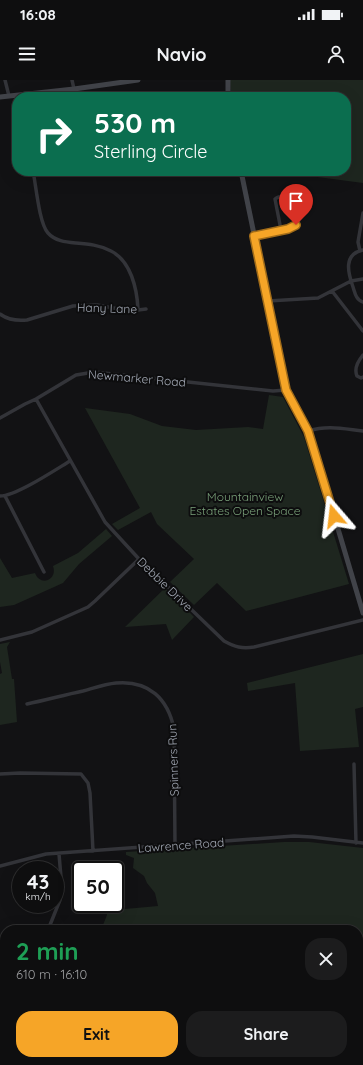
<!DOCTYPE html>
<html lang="en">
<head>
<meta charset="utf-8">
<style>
  :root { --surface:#0e0e0f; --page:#1c1c1d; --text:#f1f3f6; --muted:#9b9c9e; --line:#2e2e2f; --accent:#f6a527 }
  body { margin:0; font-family:Quicksand,sans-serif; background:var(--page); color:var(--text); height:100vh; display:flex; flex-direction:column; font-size:15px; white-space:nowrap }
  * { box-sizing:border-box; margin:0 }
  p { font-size:13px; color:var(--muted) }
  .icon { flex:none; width:22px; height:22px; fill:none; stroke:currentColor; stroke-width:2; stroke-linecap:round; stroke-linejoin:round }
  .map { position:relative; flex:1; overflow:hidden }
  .details { position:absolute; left:0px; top:845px; width:363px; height:140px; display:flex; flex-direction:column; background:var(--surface); border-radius:16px 16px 0 0; box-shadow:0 4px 16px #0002,0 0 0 1px var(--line) }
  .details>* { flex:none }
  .banner { position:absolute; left:12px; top:12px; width:339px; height:84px; border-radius:16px; box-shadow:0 4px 16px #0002,0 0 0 1px var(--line); background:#0b6e4f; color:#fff; overflow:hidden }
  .speed { position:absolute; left:12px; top:781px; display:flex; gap:8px; font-size:20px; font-weight:700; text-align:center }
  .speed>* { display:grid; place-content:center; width:52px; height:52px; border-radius:50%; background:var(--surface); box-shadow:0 4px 16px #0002,0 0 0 1px var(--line); line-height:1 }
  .speed small { font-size:10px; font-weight:400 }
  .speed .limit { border:2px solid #111; border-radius:6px; background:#fff; color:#111 }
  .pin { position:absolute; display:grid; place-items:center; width:34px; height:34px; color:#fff; margin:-41px -17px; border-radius:50% 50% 50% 0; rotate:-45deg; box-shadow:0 0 4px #0007 }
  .pin .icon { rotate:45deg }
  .me { position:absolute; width:44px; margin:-22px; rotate:343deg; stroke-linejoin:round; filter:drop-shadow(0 0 3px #0008) }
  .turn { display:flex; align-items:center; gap:14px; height:84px; padding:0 16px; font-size:18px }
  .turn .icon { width:52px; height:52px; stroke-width:2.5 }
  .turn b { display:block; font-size:28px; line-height:34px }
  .round { display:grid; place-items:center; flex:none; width:42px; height:42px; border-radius:16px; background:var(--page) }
  .head { display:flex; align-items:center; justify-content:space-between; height:68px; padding:0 16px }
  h1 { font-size:24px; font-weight:700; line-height:30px; color:#1e9e55 }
  .primary-button { display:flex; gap:8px; margin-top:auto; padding:8px 16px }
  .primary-button a { flex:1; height:46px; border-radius:16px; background:var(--accent); color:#111; font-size:16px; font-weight:700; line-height:46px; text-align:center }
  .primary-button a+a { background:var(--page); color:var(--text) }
  .status { display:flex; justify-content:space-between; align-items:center; height:28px; padding:0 20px; background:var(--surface); direction:ltr }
  .status svg { height:11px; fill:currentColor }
  header { display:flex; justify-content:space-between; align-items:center; height:52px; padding:0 16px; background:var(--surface); font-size:18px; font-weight:700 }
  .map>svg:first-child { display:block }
  .green { fill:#1e261f }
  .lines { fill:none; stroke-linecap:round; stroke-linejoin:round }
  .street { stroke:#333439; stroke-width:3.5 }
  .secondary { stroke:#414349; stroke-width:5 }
  .route-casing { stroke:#a06b19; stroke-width:10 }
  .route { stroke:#f6a527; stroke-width:7 }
  .labels { text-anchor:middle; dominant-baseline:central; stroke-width:4; stroke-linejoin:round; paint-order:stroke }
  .street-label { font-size:12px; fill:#a3a9b5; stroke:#0d0d0e }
  .park-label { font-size:12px; fill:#79a079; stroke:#0d0d0e }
</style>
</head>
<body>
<div class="status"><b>16:08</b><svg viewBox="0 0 49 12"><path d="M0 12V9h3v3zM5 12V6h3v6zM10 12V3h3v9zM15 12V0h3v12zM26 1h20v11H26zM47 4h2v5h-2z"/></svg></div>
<header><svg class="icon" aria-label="menu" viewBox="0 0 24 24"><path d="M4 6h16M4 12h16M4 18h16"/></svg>Navio<svg class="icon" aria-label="person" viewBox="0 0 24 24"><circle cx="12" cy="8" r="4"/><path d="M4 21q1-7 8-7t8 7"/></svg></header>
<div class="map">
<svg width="363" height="985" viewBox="0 0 363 985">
  <rect width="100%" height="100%" fill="#121214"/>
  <path class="green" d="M230,0H363V103L295,94L294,91H346V17H231Z
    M269,315L283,317L304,357L349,504L246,531L217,503L194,525L170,502L194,479L157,444L151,432L118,450L112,444L140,428L85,328L130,334L162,346L196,350L248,347L263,349Z
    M106,449L112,456L79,484L63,503L14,525L0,527V478L12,498L35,493C40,507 58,500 53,486L78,473Z
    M165,508L194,537L172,560L166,544L125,547Z
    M10,562L7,567L12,599H14L17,642L0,645V594L2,593L0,582V564Z
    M363,574V627L355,629L359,667L300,671L295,603L248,611L247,603Z
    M284,762H309L363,768V858L358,857V850H101L107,835L105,824H109L110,828L125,829L158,826L155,813L147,803L144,796L133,788L134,778L126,775V772Z
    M0,915H5V980H187L171,985H0Z"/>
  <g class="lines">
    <path class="street" d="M5,0L9,16
      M72,0L74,9
      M33,91C36,105 39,143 48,153C55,161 66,162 76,163C88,164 100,165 111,171C131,181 137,209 138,229
      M254,156L288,149L296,145L303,134V125L299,119C292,117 281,114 275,119L281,150
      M363,170C343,174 348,193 353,207C355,213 356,220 363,222
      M360,171L358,162L363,133
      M332,211L363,251
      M268,221L318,218L351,201L363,199
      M0,234C8,240 17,241 27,240L73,226L97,225L130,231L146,229
      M363,275C358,281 354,289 357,296L361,298L363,297
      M36,319L105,442L139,479L224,561C235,567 242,569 254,567L363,540
      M0,338L25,324L36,319L76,295L94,292L273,311L286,310
      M309,351C327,345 344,349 363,351
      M0,416C16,416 55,390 70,381
      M5,416L44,492
      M0,560L32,552L88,527L95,521L139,479
      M27,624C46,620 64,615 83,611C94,608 105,604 116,603C149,600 168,619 174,649L175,765
      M354,684L356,763
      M0,694L20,693L81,694L88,703L90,713L93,771
      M0,786L46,774L294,756L312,757L363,763
      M48,850L60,820L62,809L59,774
      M358,900H363
      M312,985V980"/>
    <path class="secondary" d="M228,0V17
      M0,17L74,9L138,0
      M241,91L286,310L309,351L363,533"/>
  </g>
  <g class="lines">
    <g class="route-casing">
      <path id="route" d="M296,145L288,149L254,156L286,310L308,351L334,436"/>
    </g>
    <use href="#route" class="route"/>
  </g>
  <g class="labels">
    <g class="street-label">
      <text transform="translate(107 228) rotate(2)">Hany Lane</text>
      <text transform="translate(137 298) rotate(5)">Newmarker Road</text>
      <text transform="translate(165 504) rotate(44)">Debbie Drive</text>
      <text transform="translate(173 680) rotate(-92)">Spinners Run</text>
      <text transform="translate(181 765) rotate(-4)">Lawrence Road</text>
    </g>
    <g class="park-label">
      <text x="245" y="416">Mountainview<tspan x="245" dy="14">Estates Open Space</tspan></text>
    </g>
  </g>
</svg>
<div class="speed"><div>43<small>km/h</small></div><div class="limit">50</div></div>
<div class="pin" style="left:296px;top:145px;background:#d93025"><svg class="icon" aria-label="arrive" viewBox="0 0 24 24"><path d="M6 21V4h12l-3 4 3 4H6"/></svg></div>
<svg class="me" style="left:334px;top:436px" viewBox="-20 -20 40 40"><path d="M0-17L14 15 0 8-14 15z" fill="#f6a527" stroke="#fff" stroke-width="4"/></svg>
<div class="banner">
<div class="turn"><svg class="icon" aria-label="right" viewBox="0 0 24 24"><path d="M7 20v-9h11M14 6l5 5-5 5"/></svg><div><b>530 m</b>Sterling Circle</div></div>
</div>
<section class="details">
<div class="head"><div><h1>2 min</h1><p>610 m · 16:10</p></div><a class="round"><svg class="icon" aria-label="close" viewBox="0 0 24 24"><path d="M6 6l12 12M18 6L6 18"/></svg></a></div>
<div class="primary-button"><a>Exit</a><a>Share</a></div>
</section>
</div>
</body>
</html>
